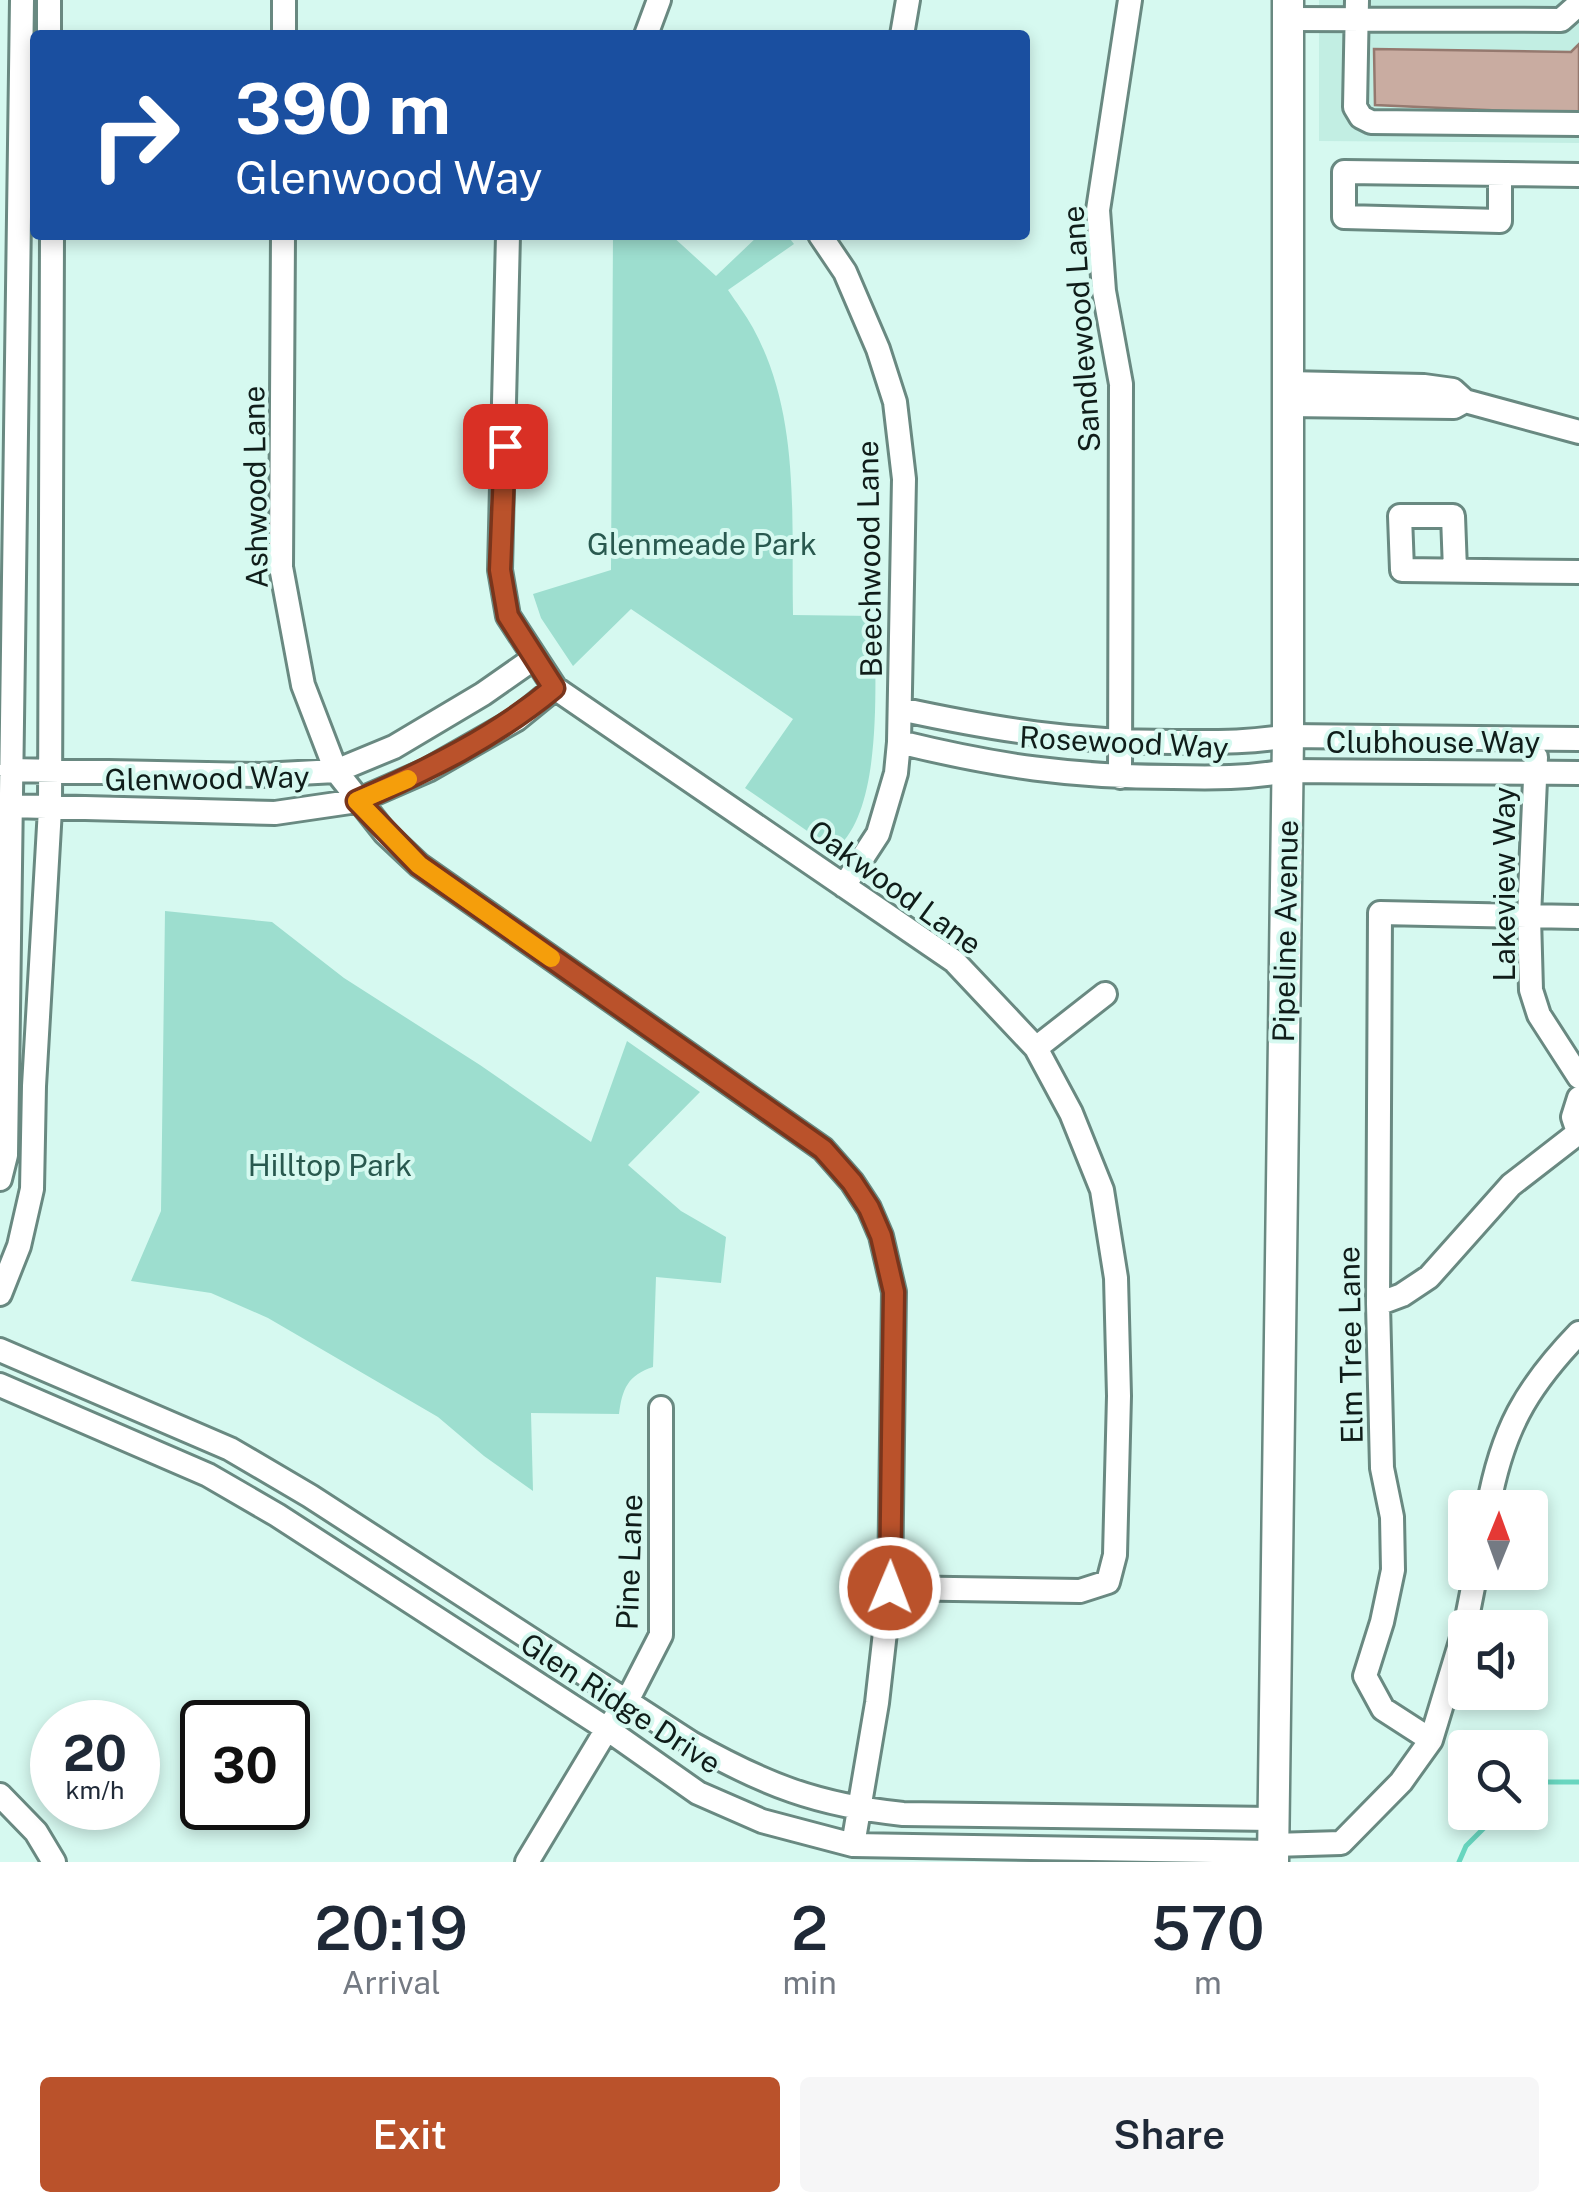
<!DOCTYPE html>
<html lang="en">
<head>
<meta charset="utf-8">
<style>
  :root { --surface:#fff; --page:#f6f6f7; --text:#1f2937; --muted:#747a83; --accent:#ba522b }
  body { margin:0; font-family:"Public Sans",sans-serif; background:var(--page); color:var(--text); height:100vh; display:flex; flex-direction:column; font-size:38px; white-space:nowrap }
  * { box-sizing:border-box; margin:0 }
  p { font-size:32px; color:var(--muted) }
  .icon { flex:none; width:55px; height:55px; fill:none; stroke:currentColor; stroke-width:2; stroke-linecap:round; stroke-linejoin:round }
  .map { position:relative; height:1862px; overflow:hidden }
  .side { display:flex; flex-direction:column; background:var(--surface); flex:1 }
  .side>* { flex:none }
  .banner { position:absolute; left:30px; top:30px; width:1000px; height:210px; border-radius:10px; box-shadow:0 5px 15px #0003; background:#1a4fa0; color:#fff; overflow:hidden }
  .needle { width:65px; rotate:1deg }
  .controls { position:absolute; left:1448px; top:1490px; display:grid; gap:20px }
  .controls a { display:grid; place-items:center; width:100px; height:100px; border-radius:10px; background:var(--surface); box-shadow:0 5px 15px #0003; font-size:50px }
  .speed { position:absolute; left:30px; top:1700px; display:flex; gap:20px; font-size:50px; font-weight:700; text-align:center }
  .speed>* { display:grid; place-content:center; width:130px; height:130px; border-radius:50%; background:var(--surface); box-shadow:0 5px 15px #0003; line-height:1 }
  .speed small { font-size:25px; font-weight:400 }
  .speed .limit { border:5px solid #111; border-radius:15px; background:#fff; color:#111 }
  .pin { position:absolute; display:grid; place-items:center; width:85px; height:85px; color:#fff; margin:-42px; border-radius:20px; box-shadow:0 5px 15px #0006 }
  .me { position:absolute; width:110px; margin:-55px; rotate:1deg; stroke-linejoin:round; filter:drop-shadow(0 0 8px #0008) }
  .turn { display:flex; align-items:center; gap:35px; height:210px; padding:0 40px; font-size:45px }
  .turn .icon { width:130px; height:130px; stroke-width:2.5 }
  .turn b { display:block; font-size:70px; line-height:85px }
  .eta { display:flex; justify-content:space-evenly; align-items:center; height:170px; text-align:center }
  .eta b { font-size:60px; font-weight:600; line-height:70px }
  .cta { display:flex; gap:20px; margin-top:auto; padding:20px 40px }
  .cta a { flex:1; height:115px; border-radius:10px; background:var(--accent); color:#fff; font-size:40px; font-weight:600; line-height:115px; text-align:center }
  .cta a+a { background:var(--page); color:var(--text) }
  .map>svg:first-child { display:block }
  .built { fill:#c2eee3 }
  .green { fill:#9ddecf }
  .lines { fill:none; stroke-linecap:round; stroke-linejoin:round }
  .stream { stroke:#68d6bf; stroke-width:5 }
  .building { fill:#c9aca1; stroke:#95796f; stroke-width:2.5 }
  .minor-casing { stroke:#698981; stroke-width:28 }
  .major-casing { stroke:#698981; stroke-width:35 }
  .minor { stroke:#fff; stroke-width:22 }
  .major { stroke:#fff; stroke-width:30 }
  .route-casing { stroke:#79351c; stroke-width:25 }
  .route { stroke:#ba522b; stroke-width:18 }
  .slow { stroke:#f59e0b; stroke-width:18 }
  .labels { text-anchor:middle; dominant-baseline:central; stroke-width:8; stroke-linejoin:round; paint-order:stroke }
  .street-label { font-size:30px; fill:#101d1a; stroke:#d6f9f0 }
  .park-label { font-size:30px; fill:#29594f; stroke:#d6f9f0 }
</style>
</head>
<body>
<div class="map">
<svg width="1579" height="1862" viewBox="0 0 1579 1862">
  <rect width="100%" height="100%" fill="#d6f9f0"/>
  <path class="built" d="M1319,0H1579V143L1319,141Z"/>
  <path class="green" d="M613,235H671L716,276L759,235H787L794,244L728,290C736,302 746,315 753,328C801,416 791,518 793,615L875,616C874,676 885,806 837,848L829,846L745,788L793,719L631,609L573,666L541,618L533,594L611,570Z
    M165,911L272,922L344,978L480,1065L591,1142L627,1041L700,1092L628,1165L681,1211L726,1237L721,1283L656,1277L653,1367C628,1375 622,1389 619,1414L531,1413L533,1491L484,1456L438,1417L268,1318L211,1293L131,1281L161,1211Z"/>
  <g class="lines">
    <path class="stream" d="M1530,1790L1541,1782H1579
      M1459,1862L1466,1846L1500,1812"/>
  </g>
  <path class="building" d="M1579,44V114L1375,105L1374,49L1571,52Z"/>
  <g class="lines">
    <g class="minor-casing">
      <path id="minor" d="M49,0V35
        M1357,0L1355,107L1361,117L1371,122L1579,124
        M1288,19L1561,20L1579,4
        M284,35V0
        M646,35L659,0
        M902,35L908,0
        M1500,174V221L1344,217V172L1579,175
        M283,235L281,567L303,685L336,771L385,833L419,865L823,1149L852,1182L869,1208L881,1236L894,1292L890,1588L877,1703L853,1845
        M508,235L500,570L508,616L555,688L954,961L1036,1048L1071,1113L1102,1190L1116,1278L1119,1396L1115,1555L1108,1582L1080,1591L890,1588
        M820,235L845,272L878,349L895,402L904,479L899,742L896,773L878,834L844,886
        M1287,383L1424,386L1453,390L1465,401L1579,432
        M1287,405L1454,407L1465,401
        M1455,570L1453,516H1400L1402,570L1579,572
        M900,709C997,730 1074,742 1173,742C1212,742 1249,743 1288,736L1579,739
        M899,742C997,766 1072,777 1173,777C1212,778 1249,778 1287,771L1579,773
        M1536,757L1529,917L1531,990L1539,1015L1579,1077
        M10,770L261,775L336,771L394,747L483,694L533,659
        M1120,777L1121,384L1104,291L1098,210L1130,0
        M9,806L275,813L357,801L428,770L517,719L555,688
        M1036,1048L1105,994
        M1579,1098L1573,1117L1579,1135
        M0,1179L6,1155L22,0
        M0,1294L19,1246L32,1189L34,1086L50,809L52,235
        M1378,1304L1402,1295L1429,1277L1511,1185L1578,1133
        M0,1350L230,1449L310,1496L691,1743C766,1785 817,1805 903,1814L1274,1819
        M0,1385L208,1475L277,1515L607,1729L698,1793L762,1821L853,1845L1273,1852
        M1488,1508C1502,1431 1525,1389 1579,1333
        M1465,1628L1476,1572
        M1431,1740L1383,1709L1365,1676L1382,1622L1393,1570L1392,1517L1382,1468L1378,1304L1380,913L1579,917
        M0,1795L36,1832L54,1862
        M1273,1845L1341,1843L1401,1782L1431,1740L1465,1628
        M527,1862L607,1729L626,1703L661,1635V1408"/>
    </g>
    <g class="major-casing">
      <path id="major" d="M1273,1862L1288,736V0"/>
    </g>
    <use href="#minor" class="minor"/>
    <use href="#major" class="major"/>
  </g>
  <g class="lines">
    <g class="route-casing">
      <path id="route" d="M505,446L500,570L508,616L554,688C495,737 428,770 357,801L419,865L823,1149L852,1182L869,1208L881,1236L894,1292L890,1588"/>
    </g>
    <use href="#route" class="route"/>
    <path class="slow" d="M408,779L357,801L419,865L551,958"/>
  </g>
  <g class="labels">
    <g class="street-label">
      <text transform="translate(1081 329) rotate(-94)">Sandlewood Lane</text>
      <text transform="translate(255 487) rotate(-91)">Ashwood Lane</text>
      <text transform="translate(869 559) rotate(-91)">Beechwood Lane</text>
      <text transform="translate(1124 742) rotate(3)">Rosewood Way</text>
      <text x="1433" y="742">Clubhouse Way</text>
      <text transform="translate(207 778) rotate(-1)">Glenwood Way</text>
      <text transform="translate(1504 884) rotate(-90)">Lakeview Way</text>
      <text transform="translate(895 887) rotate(36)">Oakwood Lane</text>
      <text transform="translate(1285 931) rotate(-89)">Pipeline Avenue</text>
      <text transform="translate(1350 1345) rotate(-91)">Elm Tree Lane</text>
      <text transform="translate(629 1562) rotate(-88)">Pine Lane</text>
      <text transform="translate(621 1703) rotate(33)">Glen Ridge Drive</text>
    </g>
    <g class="park-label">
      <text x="702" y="544">Glenmeade Park</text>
      <text x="330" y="1165">Hilltop Park</text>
    </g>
  </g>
</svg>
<div class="controls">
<a><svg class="needle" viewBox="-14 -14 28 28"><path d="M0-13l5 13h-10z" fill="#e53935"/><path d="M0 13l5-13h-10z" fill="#747a83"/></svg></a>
<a><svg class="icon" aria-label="sound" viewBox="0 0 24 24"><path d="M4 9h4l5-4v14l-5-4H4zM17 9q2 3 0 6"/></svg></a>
<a><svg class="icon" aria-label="search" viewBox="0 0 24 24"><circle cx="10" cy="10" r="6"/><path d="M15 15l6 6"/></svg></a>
</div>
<div class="speed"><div>20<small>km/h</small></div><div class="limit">30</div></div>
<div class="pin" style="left:505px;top:446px;background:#d93025"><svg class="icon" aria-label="arrive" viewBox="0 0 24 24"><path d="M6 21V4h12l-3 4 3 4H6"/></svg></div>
<svg class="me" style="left:890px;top:1588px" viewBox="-20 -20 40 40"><circle r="17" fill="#ba522b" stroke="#fff" stroke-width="3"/><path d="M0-11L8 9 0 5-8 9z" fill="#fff"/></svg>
<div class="banner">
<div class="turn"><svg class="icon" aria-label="right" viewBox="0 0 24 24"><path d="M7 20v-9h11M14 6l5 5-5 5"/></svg><div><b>390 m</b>Glenwood Way</div></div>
</div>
</div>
<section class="side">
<div class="eta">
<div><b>20:19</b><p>Arrival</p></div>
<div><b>2</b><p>min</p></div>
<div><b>570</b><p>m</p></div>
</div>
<div class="cta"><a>Exit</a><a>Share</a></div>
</section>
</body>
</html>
